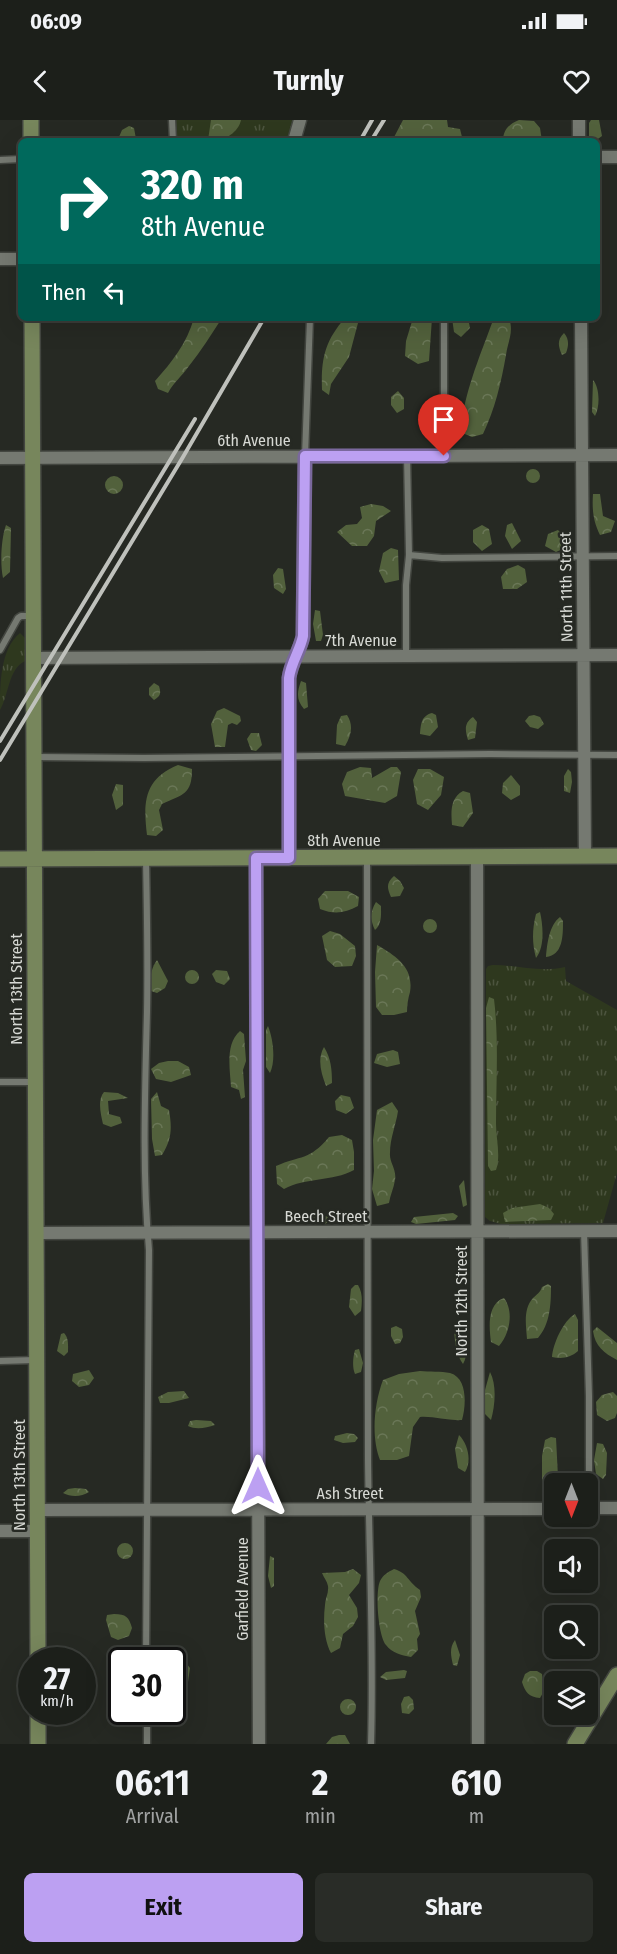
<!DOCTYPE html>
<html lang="en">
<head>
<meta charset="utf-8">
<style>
  :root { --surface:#1c1f1a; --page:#292c27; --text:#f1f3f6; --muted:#a0a2a2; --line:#3a3d39; --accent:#bca0f2 }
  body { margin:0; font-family:"Fira Sans Condensed",sans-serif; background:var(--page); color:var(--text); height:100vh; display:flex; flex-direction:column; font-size:22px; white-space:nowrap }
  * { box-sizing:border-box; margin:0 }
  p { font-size:20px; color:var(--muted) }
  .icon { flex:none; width:33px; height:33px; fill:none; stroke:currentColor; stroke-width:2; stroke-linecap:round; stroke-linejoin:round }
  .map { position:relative; height:1624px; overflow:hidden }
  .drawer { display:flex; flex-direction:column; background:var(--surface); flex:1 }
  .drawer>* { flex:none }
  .banner { position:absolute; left:18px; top:18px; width:582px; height:183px; border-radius:9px; box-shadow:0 6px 24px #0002,0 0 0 2px var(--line); background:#00695c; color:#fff; overflow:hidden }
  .needle { width:39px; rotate:180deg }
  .buttons { position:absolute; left:544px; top:1353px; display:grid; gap:12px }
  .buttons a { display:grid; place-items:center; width:54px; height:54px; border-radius:9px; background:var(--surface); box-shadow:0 6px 24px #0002,0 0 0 2px var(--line); font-size:30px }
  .speed { position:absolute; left:18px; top:1527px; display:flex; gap:12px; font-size:30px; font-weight:700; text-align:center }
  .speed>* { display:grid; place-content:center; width:78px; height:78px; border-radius:50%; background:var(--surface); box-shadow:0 6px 24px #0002,0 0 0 2px var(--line); line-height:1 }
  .speed small { font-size:15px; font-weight:400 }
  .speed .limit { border:3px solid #111; border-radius:9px; background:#fff; color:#111 }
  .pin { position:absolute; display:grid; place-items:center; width:51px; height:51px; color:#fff; margin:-62px -26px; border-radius:50% 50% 50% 0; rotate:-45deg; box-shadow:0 0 6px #0007 }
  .pin .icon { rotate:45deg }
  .me { position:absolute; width:66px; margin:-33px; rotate:0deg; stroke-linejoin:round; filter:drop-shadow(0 0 4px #0008) }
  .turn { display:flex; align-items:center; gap:21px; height:126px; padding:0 24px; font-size:27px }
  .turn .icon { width:78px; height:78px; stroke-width:2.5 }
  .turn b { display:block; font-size:42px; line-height:51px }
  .then { display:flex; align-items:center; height:57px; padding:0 24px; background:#0003; gap:12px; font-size:22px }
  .eta { display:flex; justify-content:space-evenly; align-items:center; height:102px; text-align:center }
  .eta b { font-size:36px; font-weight:700; line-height:42px }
  .button { display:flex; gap:12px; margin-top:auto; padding:12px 24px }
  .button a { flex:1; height:69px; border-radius:9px; background:var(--accent); color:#111; font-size:24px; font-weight:700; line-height:69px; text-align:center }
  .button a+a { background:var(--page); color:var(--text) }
  .status { display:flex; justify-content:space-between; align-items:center; height:42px; padding:0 30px; background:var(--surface); direction:ltr }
  .status svg { height:16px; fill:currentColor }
  header { display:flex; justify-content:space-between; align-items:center; height:78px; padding:0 24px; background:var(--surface); font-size:27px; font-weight:700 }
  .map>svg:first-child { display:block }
  .grass { fill:url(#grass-tufts) }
  .forest { fill:url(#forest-crowns) }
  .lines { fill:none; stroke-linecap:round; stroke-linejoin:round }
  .lane-casing { stroke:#434640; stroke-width:9 }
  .street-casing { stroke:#434640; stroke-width:15 }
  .secondary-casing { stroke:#434640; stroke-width:18 }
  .lane { stroke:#757971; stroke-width:6 }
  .street { stroke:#757971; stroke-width:12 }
  .secondary { stroke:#77865c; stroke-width:15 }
  .rail { stroke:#bfc1bc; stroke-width:4 }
  .route-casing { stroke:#7a689d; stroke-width:15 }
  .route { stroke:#bca0f2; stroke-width:10 }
  .labels { text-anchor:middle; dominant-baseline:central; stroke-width:5; stroke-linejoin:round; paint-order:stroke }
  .street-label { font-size:16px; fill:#d7d9d4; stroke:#262923 }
</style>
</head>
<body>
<div class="status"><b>06:09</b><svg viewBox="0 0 49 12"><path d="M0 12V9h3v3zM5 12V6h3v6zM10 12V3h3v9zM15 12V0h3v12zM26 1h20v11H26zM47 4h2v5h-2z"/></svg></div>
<header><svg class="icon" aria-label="back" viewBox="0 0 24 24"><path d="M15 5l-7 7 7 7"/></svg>Turnly<svg class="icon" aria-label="heart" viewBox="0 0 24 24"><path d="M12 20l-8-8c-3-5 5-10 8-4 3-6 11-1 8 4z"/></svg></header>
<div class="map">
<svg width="617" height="1624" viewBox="0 0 617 1624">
  <defs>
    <pattern id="grass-tufts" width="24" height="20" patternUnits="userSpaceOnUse" patternTransform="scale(1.5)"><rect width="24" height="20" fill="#2e381e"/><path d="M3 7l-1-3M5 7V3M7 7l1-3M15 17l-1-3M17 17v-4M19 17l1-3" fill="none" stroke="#4c543e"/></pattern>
    <pattern id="forest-crowns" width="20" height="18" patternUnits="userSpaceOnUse" patternTransform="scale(1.5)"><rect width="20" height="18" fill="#52613c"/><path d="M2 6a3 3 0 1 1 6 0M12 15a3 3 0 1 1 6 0" fill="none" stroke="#6a7757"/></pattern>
  </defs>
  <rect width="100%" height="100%" fill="#262923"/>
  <path class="grass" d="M176,0H295L291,16L288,21H177Z
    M20,513L25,518V541C8,549 9,575 0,590C0,565 0,529 20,513Z
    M493,845C517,845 541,853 565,847L566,861L617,890V1053L603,1103L501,1104L490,1101L485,1097L486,849L488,846Z"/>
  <path class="forest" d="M211,0H241C238,14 221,23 208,20Z
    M403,0H447L448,7L460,9L462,17L460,21H392Z
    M519,0L534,1L540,8L542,21H503C503,10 509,4 519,0Z
    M591,0H599L602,16L595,21L589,18V3Z
    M129,6L134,8L136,19L125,21L119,17L122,10Z
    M194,198H222C211,215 201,231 189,246C182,256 174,262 168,273L158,269L155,261C172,242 187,223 194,198Z
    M345,198H356L358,203L349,237L331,264L329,275L322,270C321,240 324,222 345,198Z
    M413,198H432L429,241L418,244L405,236L406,221Z
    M452,198H468L470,208L461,217L454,212Z
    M496,198H509C514,212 508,221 506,235C501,263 495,289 483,314L472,317L460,312C465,271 478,241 492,203Z
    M564,213C569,219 569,225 566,233L562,235C558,226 557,220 564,213Z
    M593,260C600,268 600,287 595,296L592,292Z
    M398,271L404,278V289L397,293L391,285V277Z
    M526 356a7 7 0 1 1 14 0a7 7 0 1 1-14 0Z
    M105 365a9 9 0 1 1 18 0a9 9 0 1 1-18 0Z
    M593,374H600L603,396L615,401L611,412L600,415C593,401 592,389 593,374Z
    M371,384L383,386L391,391L376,401L374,416L367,426H352L337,412L346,405L357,404L362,398L360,387Z
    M512,403L521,421L512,429L505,416L507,405Z
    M6,405L11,408L10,452L3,458C0,444 1,419 6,405Z
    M482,405L489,409L492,424L482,431L473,422V410Z
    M558,410L566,419L567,427L556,432L545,426L548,414Z
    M391,428L398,430L399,460L385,463L379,451L383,433Z
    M518,445L525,449L527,462L517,469H503L501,457L507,449Z
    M278,448L283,449L286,469L283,474L274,468L273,455Z
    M315,490L320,491L323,515L321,521H316L313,504Z
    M301,561L306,563L308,587L304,589C296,580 297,572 301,561Z
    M154,563L159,566C161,573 161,576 154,580L149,575V568Z
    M224,588L240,596L241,601L237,605L232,603L228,605L225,627H215L211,604L217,591Z
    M432,593L436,595L438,607L430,616L420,614C421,604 421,596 432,593Z
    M347,595C354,606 351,616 345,626L336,624L337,605L341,596Z
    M534,595L540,597L544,604L538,609L530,607L525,601L529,596Z
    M473,597L477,602L475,618L468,620C465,610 464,603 473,597Z
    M251,613H259L262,625L256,631L251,630L247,619Z
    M178,645L192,649C192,675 183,674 162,684L159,690L163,710L156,716L147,715C143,682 144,659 178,645Z
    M360,647L371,648L372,658L391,647H397L401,652L397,676L385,683L345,676L342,664L347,652Z
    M418,649H430L444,657L441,675L428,690L417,684L413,660Z
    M568,649L571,652L572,662L570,673L564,671V656Z
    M511,655L520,666V675L511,680L502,673L503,663Z
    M116,664L123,665V685L116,690L112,675Z
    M463,671L470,673L473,693L463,707L452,705C451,692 450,678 463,671Z
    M394,756L400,761L404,768L400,776L391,777C387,768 386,763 394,756Z
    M325,771H348L359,777L358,786C345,793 335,795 320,789L318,779Z
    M376,782L381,786C381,795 382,804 375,810C370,800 370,792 376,782Z
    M540,792C543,805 545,827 536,838C532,823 532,810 536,794Z
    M560,797L563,801C563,816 563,835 546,837C547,825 549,805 560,797Z
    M423 806a7 7 0 1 1 14 0a7 7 0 1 1-14 0Z
    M330,811L340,814L355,826L356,836L352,846L335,847L327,840L322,816Z
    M377,825C396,836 414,847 410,872C408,879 407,885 407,892L394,895H382L376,887L375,852Z
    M157,840L168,861L165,868L157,873L151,871C150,859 150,850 157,840Z
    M185 857a7 7 0 1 1 14 0a7 7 0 1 1-14 0Z
    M216,850L227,851L230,859L224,865L216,862L212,854Z
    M489,877L494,879C499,921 496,962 496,1004C496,1019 501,1036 496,1050L491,1051L488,1046L486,888Z
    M268,906C273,918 276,941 270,953L266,947V910Z
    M240,911L244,914L246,941L243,950L245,977L241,979L239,970L231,967C230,949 225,924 240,911Z
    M324,927C331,938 332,950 332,963L326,966C321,953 317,939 324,927Z
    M393,930L398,932L400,944L387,947L374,943L377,934Z
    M168,941H178L189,947L191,955L171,962L156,959L151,949L159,943Z
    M104,972L118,973L128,978L108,981L109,994L120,997L122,1003L111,1007L103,1004C101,995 97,980 104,972Z
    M157,972L161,986L169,990C172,1008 172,1019 162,1035L155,1036L152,1019L151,979Z
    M341,975L350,977L354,988L346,994L336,990L335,981Z
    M392,982L398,991C396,1005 390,1018 390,1033C389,1042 397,1050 395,1060C394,1068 390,1075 389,1083L377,1086L372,1069L374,1051L373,1020L377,990Z
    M342,1015L352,1020L354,1032V1050C332,1062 306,1057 284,1069L277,1064L276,1046C301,1035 309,1041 329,1017Z
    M464,1060L467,1085L463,1087L459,1066Z
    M540,1084L549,1088L554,1094L551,1100L505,1102L503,1093L512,1088Z
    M318,1093L328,1097L330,1101L325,1104L309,1103L304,1099L308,1095Z
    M453,1093L458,1096L455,1100L416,1104L411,1102L414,1097Z
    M548,1164L551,1166C551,1185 550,1204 538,1218L527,1219C526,1205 523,1189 533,1178C537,1174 540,1173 542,1167Z
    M355,1165H358C363,1173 362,1183 361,1191L355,1196L349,1187L351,1169Z
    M504,1178C514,1191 510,1214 499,1226L491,1222C489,1207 487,1184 504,1178Z
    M575,1194L578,1200V1231C570,1238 562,1239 552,1237C553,1224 563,1201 575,1194Z
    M396,1206L402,1209L403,1217L400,1223L395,1224L391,1216V1208Z
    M458,1206L464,1211C466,1222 469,1233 463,1244C456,1234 455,1222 454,1210Z
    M597,1207L617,1223V1240C604,1233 595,1226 593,1211Z
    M64,1213C69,1218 68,1226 68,1232L64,1236L57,1231L61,1214Z
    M359,1229L363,1243L361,1252L355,1254C352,1247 353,1237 355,1230Z
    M89,1250L94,1258L89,1265L79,1267L72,1261L73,1254Z
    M420,1251C429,1252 441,1251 450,1253C468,1258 466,1286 462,1300C448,1301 434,1296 420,1297L413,1307L409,1336L397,1340H380C371,1317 374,1284 383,1260L399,1254Z
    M490,1252C497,1265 495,1286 491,1300L485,1294V1270Z
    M184,1271L189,1278L169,1283H160L158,1277L168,1272Z
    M613,1272L617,1276V1293L615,1298L607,1301L597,1295L596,1282L602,1275Z
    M196,1300L211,1301L215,1305C206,1308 196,1310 188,1306L190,1301Z
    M347,1313L354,1314L358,1318L355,1322L343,1323L334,1320L335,1316Z
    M459,1315C468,1324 472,1341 465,1352L458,1348L455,1329Z
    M551,1317L556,1318L558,1357L555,1366L549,1368L542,1362V1336L545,1320Z
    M597,1323L603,1324L607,1333L606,1355L603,1359L596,1354L594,1340Z
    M75,1368L86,1369L89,1372C81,1377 71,1377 63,1373L68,1369Z
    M117 1431a8 8 0 1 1 16 0a8 8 0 1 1-16 0Z
    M270,1436L274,1438V1466L271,1468L268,1456Z
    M353,1449L361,1455L359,1463L349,1475L357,1488L358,1497L353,1506L343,1514L340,1528L331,1533C324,1520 323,1501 325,1485C325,1479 329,1473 328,1466C327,1461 324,1458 322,1453L345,1452Z
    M394,1449C408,1453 407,1461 420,1470L421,1477L415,1491L420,1514L417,1519L418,1530L411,1537C401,1535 392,1533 386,1525C378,1515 375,1473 380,1461C383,1455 388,1452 394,1449Z
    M114,1494C126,1494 129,1497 132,1508L129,1516L118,1520L111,1517L106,1500L107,1495Z
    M455,1520L460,1535L457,1546L453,1545C451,1536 449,1528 455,1520Z
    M175,1533L182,1538L190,1548L188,1562L182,1563L173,1559L172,1540H163L165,1536Z
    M404,1550L407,1551L405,1558L386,1560L380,1557L386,1552Z
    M530,1551H537L542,1554L544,1571L540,1578C529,1577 525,1572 522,1562L525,1554Z
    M117,1566L121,1567V1582C114,1582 109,1582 106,1574L110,1568Z
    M409,1576L413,1580L414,1589L409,1594L402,1593L401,1584L404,1577Z
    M340 1587a8 8 0 1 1 16 0a8 8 0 1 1-16 0Z
    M550,1591L562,1596L572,1595L571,1602C562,1604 557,1601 550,1596Z
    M339,1615H345L350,1624H326L332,1617Z"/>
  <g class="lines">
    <g class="lane-casing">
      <path id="lane" d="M172,0L173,21
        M0,40L21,39
        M305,336L310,198
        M407,336L409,435L442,438L617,436
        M444,336V198
        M0,530L18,498L21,496H32
        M406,536V465L409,435
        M36,637L144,638L490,634L617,635
        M367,737C367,938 367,1139 368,1339C369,1434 374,1529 371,1624
        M0,962H34
        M584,1111L589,1276V1388
        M0,1241L35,1240
        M146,1540L149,1130C142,1051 145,971 147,892C148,841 147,791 146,740
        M147,1592V1624"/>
    </g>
    <g class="street-casing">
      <path id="street" d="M579,0V21
        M294,21L300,0
        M597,37H617
        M0,139H21
        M581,198L585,737
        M0,338L617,335
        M33,538L617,535
        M477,737L478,1624
        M256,738L259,1624
        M289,738V558C291,542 300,531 303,516L305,336
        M36,1113L617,1111
        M588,1388H617
        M37,1390L555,1389
        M0,1411H37"/>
    </g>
    <g class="secondary-casing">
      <path id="secondary" d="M31,0V21
        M32,198L38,1540
        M0,739L617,736
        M38,1592V1624
        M575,1624L617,1555"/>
    </g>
    <use href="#lane" class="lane"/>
    <use href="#street" class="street"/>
    <use href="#secondary" class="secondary"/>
    <path class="rail" d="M360,21L372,0
      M371,21L384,0
      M0,621L195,299
      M0,640L183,337L264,198"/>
  </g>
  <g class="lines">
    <g class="route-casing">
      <path id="route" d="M258,1366L256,738H289V558C291,542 300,531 303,516L305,336H444"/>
    </g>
    <use href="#route" class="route"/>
  </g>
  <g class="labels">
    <g class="street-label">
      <text x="254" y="320">6th Avenue</text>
      <text transform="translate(566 467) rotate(-91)">North 11th Street</text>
      <text x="361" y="520">7th Avenue</text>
      <text x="344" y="720">8th Avenue</text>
      <text transform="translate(16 869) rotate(-90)">North 13th Street</text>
      <text x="326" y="1096">Beech Street</text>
      <text transform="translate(461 1181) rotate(-90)">North 12th Street</text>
      <text transform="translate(19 1355) rotate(-90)">North 13th Street</text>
      <text x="350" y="1373">Ash Street</text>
      <text transform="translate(242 1469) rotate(-90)">Garfield Avenue</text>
    </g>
  </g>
</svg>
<div class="buttons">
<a><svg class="needle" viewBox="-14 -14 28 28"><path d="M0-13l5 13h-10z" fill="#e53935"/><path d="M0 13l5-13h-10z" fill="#a0a2a2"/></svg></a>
<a><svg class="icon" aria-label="sound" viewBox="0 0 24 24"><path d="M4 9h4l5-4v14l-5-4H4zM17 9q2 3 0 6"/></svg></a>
<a><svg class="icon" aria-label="search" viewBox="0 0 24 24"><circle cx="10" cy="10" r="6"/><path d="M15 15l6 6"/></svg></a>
<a><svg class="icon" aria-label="layers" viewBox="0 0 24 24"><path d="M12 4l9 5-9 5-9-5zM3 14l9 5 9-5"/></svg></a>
</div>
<div class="speed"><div>27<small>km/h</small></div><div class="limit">30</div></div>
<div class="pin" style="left:444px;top:336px;background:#d93025"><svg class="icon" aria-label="arrive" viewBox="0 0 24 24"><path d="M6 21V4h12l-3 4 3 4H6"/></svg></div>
<svg class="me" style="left:258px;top:1366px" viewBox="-20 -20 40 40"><path d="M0-17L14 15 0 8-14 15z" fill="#bca0f2" stroke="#fff" stroke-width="4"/></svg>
<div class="banner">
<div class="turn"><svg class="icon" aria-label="right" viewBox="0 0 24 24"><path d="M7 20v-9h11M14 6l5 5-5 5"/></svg><div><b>320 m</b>8th Avenue</div></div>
<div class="then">Then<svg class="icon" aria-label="left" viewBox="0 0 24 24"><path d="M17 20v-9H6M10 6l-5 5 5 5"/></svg></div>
</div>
</div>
<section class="drawer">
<div class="eta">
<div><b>06:11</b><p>Arrival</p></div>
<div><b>2</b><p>min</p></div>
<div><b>610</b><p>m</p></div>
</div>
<div class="button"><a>Exit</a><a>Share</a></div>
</section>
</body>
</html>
